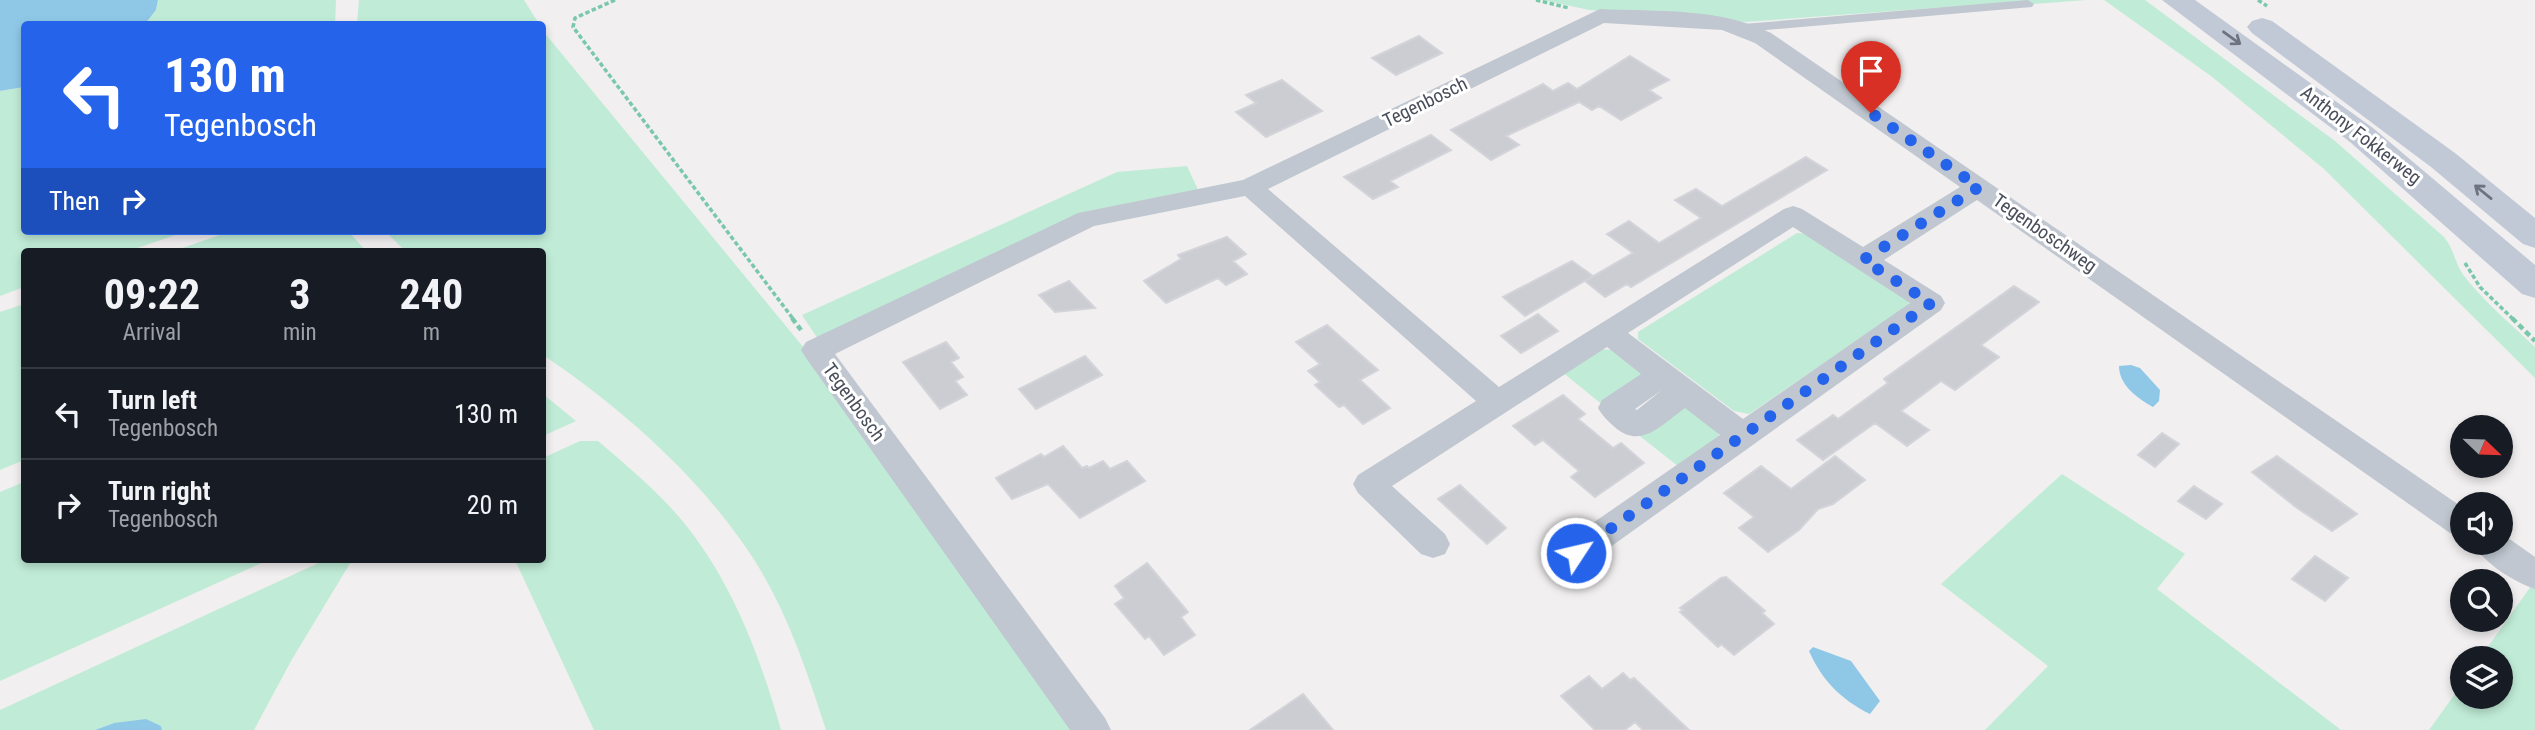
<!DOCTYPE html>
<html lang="en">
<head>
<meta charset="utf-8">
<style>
  :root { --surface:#171b24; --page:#20242c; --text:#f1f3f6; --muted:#9ea1a6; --line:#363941 }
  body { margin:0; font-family:"Roboto Condensed",sans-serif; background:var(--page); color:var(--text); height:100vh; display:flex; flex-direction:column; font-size:26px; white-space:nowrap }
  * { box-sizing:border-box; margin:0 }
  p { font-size:23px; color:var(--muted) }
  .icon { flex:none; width:38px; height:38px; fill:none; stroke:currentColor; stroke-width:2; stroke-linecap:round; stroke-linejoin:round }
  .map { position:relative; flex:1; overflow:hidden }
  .panel { position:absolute; left:21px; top:248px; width:525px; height:315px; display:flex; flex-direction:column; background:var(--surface); border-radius:7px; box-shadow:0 4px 10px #0003 }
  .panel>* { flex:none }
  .top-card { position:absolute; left:21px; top:21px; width:525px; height:214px; border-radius:7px; box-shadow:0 4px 10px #0003; background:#2563eb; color:#fff; overflow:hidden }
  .needle { width:46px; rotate:113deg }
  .buttons { position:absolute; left:2450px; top:415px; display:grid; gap:14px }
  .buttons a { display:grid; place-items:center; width:63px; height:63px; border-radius:50%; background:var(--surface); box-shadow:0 4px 10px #0003; font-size:35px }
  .pin { position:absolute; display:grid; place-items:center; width:60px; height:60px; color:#fff; margin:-72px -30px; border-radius:50% 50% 50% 0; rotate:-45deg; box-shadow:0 0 7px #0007 }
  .pin .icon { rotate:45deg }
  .me { position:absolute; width:77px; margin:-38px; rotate:55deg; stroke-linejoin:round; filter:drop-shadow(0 0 5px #0008) }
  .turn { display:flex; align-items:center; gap:24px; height:147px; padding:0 28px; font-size:32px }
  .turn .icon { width:91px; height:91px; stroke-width:2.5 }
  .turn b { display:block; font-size:49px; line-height:60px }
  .then { display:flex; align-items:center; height:66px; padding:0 28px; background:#0003; gap:14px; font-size:26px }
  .eta { display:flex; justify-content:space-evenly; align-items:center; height:119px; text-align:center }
  .eta b { font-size:42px; font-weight:700; line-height:49px }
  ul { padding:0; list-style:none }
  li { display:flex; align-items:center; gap:21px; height:91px; padding:0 28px; border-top:2px solid var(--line) }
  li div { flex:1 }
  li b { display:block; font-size:26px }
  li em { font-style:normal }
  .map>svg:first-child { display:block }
  .green { fill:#c0ecd7 }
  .water { fill:#8fc8e7 }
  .building { fill:#cccdd3; stroke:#d3d4da; stroke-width:2 }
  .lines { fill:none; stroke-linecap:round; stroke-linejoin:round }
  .path-far1 { stroke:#79c8ac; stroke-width:3.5; stroke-dasharray:4.5 2.5; stroke-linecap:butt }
  .path { stroke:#79c8ac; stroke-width:4.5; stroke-dasharray:6 3.5; stroke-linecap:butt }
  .lane { fill:#c0c7d0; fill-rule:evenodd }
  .street { fill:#c0c7d0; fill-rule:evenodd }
  .secondary { fill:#c2c9d6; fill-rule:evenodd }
  .oneway { stroke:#6d7480 }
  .route { stroke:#2563eb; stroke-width:12; stroke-dasharray:0 21.6 }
  .labels { text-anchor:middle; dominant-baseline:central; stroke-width:6; stroke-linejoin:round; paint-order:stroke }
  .street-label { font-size:19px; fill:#484f5b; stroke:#fff }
</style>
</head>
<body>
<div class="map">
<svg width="2535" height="730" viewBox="0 0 2535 730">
  <rect width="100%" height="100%" fill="#f1efef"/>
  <path class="green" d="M158,0H336L335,24H145L156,10Z
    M359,0H524L539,24H357Z
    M1543,0H2086L2034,4L2029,1L1745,22L1589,10Z
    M2104,0H2145L2335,141L2444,237C2454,249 2455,264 2464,276C2484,302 2511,324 2535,347V378L2324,169L2211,76Z
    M543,31L818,365L1084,730H826C807,671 787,611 753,558C701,478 622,408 543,355L542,252H406L385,231H542Z
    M24,87V231H187L126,252H24V287L0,296V91Z
    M1187,166L1199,192L1082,214L818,339L802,315L1117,172Z
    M231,231H348L367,252H171Z
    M1797,233L1809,234L1909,302L1908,306L1749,414L1734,411L1638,339V332Z
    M24,304V460L0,470V312Z
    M1598,349L1616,350L1643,369L1645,379L1604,406L1561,371Z
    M543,394L576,421L543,436Z
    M1677,405L1691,407L1718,427L1719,442L1683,470L1636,433Z
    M580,441H598C624,463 650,485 673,510C728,571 759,652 781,730H594L515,560H542L543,458Z
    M2062,474L2185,554L2157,589L2341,730H1985L2048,666L1941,584Z
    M24,482V560H268L0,681V492Z
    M325,560H352L291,661L254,730H162L161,726L114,723L95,730H0V710Z
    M2531,586L2535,588V730H2429L2462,684V696H2501V658H2480Z"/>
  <path class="water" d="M0,0H158L156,10L145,24H24V87L0,91Z
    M2131,365L2140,368L2160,390L2159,401L2153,407C2137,398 2119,385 2119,366Z
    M1813,647L1851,661L1880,701L1870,714C1840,699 1822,680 1809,651Z
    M146,719L161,726L162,730H95L114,723Z"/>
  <path class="building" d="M1419,36L1442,53L1396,75L1372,58Z
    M1630,56L1669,80L1649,90L1661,98L1621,120L1599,106L1592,110L1579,102L1506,136L1519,145L1491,160L1451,130L1543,84L1553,91L1568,83L1577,89Z
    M1282,80L1322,111L1266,137L1236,112L1256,103L1246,95Z
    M1431,135L1451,150L1390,181L1398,187L1373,199L1344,177Z
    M1806,157L1827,170L1631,287L1627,284L1605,297L1585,281L1633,253L1607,234L1629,221L1659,243L1701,218L1675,200L1696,189L1722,206Z
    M1227,237L1246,254L1233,261L1247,274L1226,285L1218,278L1166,303L1144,281L1181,259L1178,255Z
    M1572,261L1593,276L1525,316L1503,297Z
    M1069,281L1095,308L1055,312L1039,295Z
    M2014,286L2039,302L1981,345L1999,357L1955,390L1941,381L1901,411L1929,430L1907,446L1875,423L1823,460L1797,440L1833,415L1838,419L1888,383L1884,379Z
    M1538,314L1558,331L1521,353L1501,336Z
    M1327,325L1378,370L1360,380L1390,408L1363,424L1344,405L1339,407L1315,385L1320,382L1308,371L1320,364L1296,342Z
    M946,342L959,358L951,362L963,377L955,381L967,395L940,409L903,362Z
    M1085,356L1102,375L1036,409L1019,389Z
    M1563,395L1585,414L1578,419L1613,448L1621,443L1644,463L1595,497L1571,477L1579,471L1543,440L1535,445L1513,426Z
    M2162,433L2179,444L2155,467L2138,455Z
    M1063,446L1082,468L1087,466L1089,468L1103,461L1110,469L1127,461L1145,481L1080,518L1048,484L1012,499L996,478L1041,454L1044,457Z
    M1835,456L1865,480L1833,504L1818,509L1799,530L1768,552L1739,528L1754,517L1724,493L1761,466L1791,489Z
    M2277,456L2357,514L2332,531L2297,508L2252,472Z
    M1460,485L1506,528L1487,544L1438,499Z
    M2194,486L2222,504L2206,519L2178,501Z
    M2315,556L2348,578L2325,601L2292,579Z
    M1147,563L1188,612L1181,617L1195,635L1164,655L1149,636L1145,639L1115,604L1124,598L1115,586Z
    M1726,577L1765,611L1762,613L1774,624L1734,655L1721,644L1718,647L1680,612L1683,610L1680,608L1721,578Z
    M1623,673L1630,680L1634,678L1689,730H1643L1635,722L1625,730H1595L1561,696L1589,676L1602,689Z
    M1303,694L1333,730H1250Z"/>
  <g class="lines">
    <path class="path-far1" d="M615,0L575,18L573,27L794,320
      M1536,0L1569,8
      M2258,0L2267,6
      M2465,263L2480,287L2514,320"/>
    <path class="path" d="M792,318L801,330
      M2512,318L2535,341"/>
    <path class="lane" d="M2028,0L2034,4L2032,7L1743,32L1737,28L1743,24Z"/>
    <path class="street" d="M1600,9C1657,12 1719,7 1771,33L2462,507V537L2450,533L1977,200L1884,260L1941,296L1945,303L1941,310L1588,563L1576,567L1564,563L1559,553L1564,543L1720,435L1685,408C1664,423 1642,449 1617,429C1609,422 1603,417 1598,408L1602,400L1641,374L1607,347L1392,486L1445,534L1450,544L1445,554L1433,558L1421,554L1358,493L1353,484L1358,475L1476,401L1245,196L1094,226L835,354L1105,718L1111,730H1070L806,358L801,350L806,342L1078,213L1243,180ZM1604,23L1722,30L1755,43L1960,187L1863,247L1802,209L1793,206L1784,209L1499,387L1268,189ZM1793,227L1910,303L1743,419L1628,333ZM1662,390L1637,410L1635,409Z
      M2501,533L2535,557V589C2514,582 2482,562 2472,542H2501Z"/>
    <path class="secondary" d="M2162,0H2195L2373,128L2535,265V298L2522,294L2350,142Z
      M2262,18L2272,21L2455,153L2535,218V248L2523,244L2431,167L2252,33L2247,27L2252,21Z"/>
  </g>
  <defs><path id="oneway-shaft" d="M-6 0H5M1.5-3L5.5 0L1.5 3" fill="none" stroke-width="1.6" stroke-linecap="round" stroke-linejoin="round" transform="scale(1.75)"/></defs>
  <g class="oneway">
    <use href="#oneway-shaft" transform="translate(2232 38) rotate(36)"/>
    <use href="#oneway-shaft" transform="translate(2483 192) rotate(-141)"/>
  </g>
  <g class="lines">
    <path class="route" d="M1576,553L1931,303L1863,260L1979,187L1871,113"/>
  </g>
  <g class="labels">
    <g class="street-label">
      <text transform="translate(1425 102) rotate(-26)">Tegenbosch</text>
      <text transform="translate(2361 135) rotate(38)">Anthony Fokkerweg</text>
      <text transform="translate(2045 233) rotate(35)">Tegenboschweg</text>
      <text transform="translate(854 402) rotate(54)">Tegenbosch</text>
    </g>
  </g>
</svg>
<div class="buttons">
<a><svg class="needle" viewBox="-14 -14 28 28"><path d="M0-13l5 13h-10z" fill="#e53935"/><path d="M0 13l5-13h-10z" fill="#9ea1a6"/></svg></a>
<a><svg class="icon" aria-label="sound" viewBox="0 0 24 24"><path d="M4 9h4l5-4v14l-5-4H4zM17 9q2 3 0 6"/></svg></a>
<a><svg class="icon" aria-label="search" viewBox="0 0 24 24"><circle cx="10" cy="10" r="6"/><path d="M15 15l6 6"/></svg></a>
<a><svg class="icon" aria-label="layers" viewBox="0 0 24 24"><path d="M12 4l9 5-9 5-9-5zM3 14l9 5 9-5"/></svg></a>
</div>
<div class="pin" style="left:1871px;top:113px;background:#d93025"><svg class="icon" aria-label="arrive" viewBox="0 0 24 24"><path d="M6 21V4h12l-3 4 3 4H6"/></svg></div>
<svg class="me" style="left:1576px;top:553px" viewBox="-20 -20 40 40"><circle r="17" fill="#2563eb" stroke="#fff" stroke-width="3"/><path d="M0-11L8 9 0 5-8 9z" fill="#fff"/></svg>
<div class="top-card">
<div class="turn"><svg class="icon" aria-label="left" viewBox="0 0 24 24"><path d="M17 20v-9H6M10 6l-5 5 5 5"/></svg><div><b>130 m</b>Tegenbosch</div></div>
<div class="then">Then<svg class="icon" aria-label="right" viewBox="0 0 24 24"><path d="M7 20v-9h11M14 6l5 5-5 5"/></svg></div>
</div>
<section class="panel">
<div class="eta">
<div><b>09:22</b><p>Arrival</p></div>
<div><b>3</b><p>min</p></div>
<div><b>240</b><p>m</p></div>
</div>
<ul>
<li><svg class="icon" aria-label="left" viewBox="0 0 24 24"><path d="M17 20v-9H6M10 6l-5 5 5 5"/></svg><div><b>Turn left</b><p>Tegenbosch</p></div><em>130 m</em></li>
<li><svg class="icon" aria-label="right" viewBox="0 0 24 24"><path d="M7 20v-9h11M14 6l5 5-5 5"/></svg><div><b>Turn right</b><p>Tegenbosch</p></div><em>20 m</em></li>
</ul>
</section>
</div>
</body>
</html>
